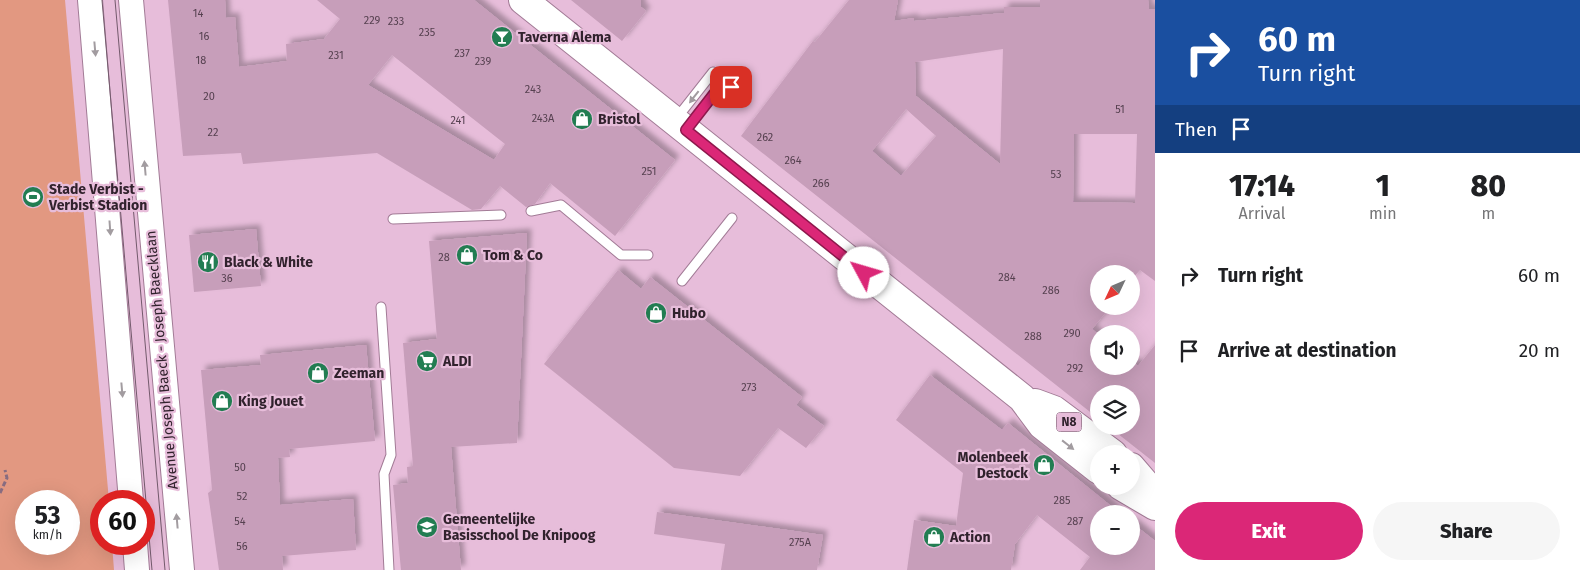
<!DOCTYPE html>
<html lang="en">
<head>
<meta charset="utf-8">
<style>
  :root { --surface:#fff; --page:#f6f6f6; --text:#202124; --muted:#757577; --accent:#db2777 }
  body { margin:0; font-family:"Fira Sans",sans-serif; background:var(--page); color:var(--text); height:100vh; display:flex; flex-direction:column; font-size:19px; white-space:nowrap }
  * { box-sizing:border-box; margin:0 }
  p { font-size:16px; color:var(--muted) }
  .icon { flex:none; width:28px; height:28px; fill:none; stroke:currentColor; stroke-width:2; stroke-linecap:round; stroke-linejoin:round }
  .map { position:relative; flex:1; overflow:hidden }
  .details { display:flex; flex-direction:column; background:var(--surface); width:425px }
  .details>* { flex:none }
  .guide { background:#1a4fa0; color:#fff; overflow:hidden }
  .needle { width:32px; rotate:226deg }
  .controls { position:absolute; left:1090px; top:265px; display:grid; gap:10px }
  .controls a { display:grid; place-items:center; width:50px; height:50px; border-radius:50%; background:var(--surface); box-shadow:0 5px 20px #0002; font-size:25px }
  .speed { position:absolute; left:15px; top:490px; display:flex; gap:10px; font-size:25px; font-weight:700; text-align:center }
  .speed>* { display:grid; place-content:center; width:65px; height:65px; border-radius:50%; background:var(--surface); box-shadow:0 5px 20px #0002; line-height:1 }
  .speed small { font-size:12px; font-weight:400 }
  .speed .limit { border:8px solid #d22; background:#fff; color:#111 }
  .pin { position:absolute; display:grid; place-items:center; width:42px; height:42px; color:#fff; margin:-21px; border-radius:10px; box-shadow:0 2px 8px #0006 }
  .me { position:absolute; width:55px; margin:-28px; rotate:309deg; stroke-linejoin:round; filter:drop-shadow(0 0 4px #0008) }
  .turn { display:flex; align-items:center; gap:18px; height:105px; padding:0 20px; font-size:22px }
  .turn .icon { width:65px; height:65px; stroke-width:2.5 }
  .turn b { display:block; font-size:35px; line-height:42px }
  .then { display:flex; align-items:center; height:48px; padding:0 20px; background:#0003; gap:10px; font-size:19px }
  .eta { display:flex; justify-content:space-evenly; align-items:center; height:85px; text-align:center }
  .eta b { font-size:30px; font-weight:800; line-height:35px }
  .cta { display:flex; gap:10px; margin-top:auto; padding:10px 20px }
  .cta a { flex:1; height:58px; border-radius:30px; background:var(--accent); color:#fff; font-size:20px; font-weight:800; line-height:58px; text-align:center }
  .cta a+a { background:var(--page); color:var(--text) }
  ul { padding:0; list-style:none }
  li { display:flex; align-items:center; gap:15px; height:75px; padding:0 20px }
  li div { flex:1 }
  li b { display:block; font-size:19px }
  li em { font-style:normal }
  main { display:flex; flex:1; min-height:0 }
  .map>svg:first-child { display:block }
  .green { fill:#e29881; fill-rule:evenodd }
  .building { fill:#c79eba; fill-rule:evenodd; filter:url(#shadow) }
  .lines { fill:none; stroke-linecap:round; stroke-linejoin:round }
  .service-casing { stroke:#a27b96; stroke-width:11 }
  .tertiary-casing { stroke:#a27b96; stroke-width:26 }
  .primary-casing { stroke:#a27b96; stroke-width:30 }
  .path { stroke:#886c80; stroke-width:3; stroke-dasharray:5 2.5; stroke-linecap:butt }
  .service { stroke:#fff; stroke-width:9 }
  .tertiary { stroke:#fff; stroke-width:24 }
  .primary { stroke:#fff; stroke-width:28 }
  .tram { stroke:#735a6c; stroke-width:1 }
  .oneway { fill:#a29ca0 }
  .route-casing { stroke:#8e194d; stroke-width:12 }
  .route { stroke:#db2777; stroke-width:9 }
  .labels { text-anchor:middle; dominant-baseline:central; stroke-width:4.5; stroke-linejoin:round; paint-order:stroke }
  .number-label { font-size:11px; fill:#564150 }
  .shield { fill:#e7bdda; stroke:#685061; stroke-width:1 }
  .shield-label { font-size:12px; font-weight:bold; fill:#31222d }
  .poi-label { font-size:14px; font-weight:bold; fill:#31222d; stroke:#e7bdda; text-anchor:start }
  .street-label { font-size:14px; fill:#31222d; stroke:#e7bdda }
</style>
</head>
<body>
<main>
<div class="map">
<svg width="1155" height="570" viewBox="0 0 1155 570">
  <defs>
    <filter id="shadow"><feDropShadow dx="4.5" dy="-4.5" stdDeviation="2.5" flood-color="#0004"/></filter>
  </defs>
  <rect width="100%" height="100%" fill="#e7bdda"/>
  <path class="green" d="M0,0H65L109,501H101V544H112L114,570H0ZM26,501H69V544H26Z"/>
  <path class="building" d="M168,0H225L226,18L235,17L239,67L287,61L286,44L324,39L340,19L317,0H474L675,160L615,236L550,183L535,204L526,207L500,186L481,209L472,210L377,153L243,164L241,153L183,156ZM392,55L505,144L494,160L368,85Z
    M571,0H641V7L646,11L622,41Z
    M849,0H898L894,21L914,18V21L1004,13V7H1040V0H1148L1149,9H1155V281L1140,270L1131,280V274H1099V306H1111L1092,329L1099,335V366H1131V361L1138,366L1155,345V463L1108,426H1131V394H1099V419L741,136L813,41L815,42ZM1003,49L1002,84L1000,164L916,96L915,62ZM906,109L936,136L901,176L872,151ZM1074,134H1137L1135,203L1073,202Z
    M256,229L261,286L194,292L189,235Z
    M527,233L517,443L451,447L461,570H401L393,485L408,483L407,467L413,466L403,343L437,339L429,241Z
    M618,270L641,289L650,277L802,397L796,405L824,426L806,448L778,428L740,476L674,468L544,364Z
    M366,345L375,441L289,449L290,457L278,458L280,505L353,499L356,550L282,556L283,570H219L208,493L212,490L201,370L261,365L260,355Z
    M930,375L1002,430L1008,423L1121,514H1099V546H1131V522L1155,541V570H1080L1090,557L1037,515L1015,544L1011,570H907L914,520L956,526L963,473L896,420Z
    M657,512L823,535L817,570H721L725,544L654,534Z"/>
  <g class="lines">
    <g class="service-casing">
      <path id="service" d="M676,119L713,72
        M687,128L717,90L731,87
        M531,211L561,205L621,255H648
        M393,219L501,215
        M682,281L732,218
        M381,307L391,455L384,474L389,570"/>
    </g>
    <g class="tertiary-casing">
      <path id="tertiary" d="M90,0L131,501
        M131,0L182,570
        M135,544L137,570"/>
    </g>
    <g class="primary-casing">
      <path id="primary" d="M523,0L1022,398L1042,425L1099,470
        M1035,403L1054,410L1113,454
        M1131,467L1155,495
        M1121,486L1155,506"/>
    </g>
    <path class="path" d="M0,493L7,478L5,470"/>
    <use href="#service" class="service"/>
    <use href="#tertiary" class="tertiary"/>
    <use href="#primary" class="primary"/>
    <path class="tram" d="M102,0L152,570
      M115,0L165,570"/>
  </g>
  <defs><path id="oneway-solid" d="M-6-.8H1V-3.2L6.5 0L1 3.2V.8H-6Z" transform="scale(1.25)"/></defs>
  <g class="oneway">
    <use href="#oneway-solid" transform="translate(95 49) rotate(85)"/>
    <use href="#oneway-solid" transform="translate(694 97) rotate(128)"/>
    <use href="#oneway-solid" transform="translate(145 168) rotate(-95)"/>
    <use href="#oneway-solid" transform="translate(110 228) rotate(86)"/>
    <use href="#oneway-solid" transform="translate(122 390) rotate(85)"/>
    <use href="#oneway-solid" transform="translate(1068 445) rotate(38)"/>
    <use href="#oneway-solid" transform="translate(177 521) rotate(-95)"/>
  </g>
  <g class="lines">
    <g class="route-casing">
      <path id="route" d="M731,87L717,90L686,130L864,273"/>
    </g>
    <use href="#route" class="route"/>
  </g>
  <defs>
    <g id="bar-disc" transform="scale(1.125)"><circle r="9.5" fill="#227d52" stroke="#e7bdda"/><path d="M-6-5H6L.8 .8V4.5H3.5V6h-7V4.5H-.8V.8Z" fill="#fff"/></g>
    <g id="shop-disc" transform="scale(1.125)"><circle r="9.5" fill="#227d52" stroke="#e7bdda"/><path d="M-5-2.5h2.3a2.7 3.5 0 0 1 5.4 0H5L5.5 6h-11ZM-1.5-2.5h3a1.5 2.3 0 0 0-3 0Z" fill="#fff"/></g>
    <g id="stadium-disc" transform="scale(1.125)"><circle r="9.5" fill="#227d52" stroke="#e7bdda"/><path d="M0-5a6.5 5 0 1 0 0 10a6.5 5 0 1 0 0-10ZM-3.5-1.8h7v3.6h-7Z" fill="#fff"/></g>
    <g id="restaurant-disc" transform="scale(1.125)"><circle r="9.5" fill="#227d52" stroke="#e7bdda"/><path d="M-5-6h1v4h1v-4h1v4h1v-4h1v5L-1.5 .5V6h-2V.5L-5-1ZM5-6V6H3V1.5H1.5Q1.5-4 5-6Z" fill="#fff"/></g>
    <g id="supermarket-disc" transform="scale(1.125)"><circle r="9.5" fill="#227d52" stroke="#e7bdda"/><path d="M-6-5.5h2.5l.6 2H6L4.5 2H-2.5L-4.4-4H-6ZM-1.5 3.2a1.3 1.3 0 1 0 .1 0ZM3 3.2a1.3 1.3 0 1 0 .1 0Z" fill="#fff"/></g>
    <g id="school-disc" transform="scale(1.125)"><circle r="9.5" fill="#227d52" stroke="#e7bdda"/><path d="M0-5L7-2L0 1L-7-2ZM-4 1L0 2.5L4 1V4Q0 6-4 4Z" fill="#fff"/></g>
  </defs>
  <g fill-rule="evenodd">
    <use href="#bar-disc" x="502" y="37"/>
    <use href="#shop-disc" x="582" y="119"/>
    <use href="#stadium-disc" x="33" y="197"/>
    <use href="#shop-disc" x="467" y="255"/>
    <use href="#restaurant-disc" x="208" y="262"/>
    <use href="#shop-disc" x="656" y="313"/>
    <use href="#supermarket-disc" x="427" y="361"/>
    <use href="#shop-disc" x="318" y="373"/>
    <use href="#shop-disc" x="222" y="401"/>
    <use href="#shop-disc" x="1044" y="465"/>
    <use href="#school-disc" x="427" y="527"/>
    <use href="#shop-disc" x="934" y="537"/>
  </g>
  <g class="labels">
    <g class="number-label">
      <text x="198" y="13">14</text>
      <text x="372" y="20">229</text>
      <text x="396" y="21">233</text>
      <text x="427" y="32">235</text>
      <text x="204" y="36">16</text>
      <text x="462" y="53">237</text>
      <text x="336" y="55">231</text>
      <text x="201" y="60">18</text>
      <text x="483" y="61">239</text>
      <text x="533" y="89">243</text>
      <text x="209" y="96">20</text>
      <text x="1120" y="109">51</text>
      <text x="543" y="118">243A</text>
      <text x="458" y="120">241</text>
      <text x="213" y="132">22</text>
      <text x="765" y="137">262</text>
      <text x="793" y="160">264</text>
      <text x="649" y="171">251</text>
      <text x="1056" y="174">53</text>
      <text x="821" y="183">266</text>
      <text x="444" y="257">28</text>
      <text x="1007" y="277">284</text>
      <text x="227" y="278">36</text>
      <text x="1051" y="290">286</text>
      <text x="1072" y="333">290</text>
      <text x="1033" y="336">288</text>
      <text x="1075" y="368">292</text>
      <text x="749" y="387">273</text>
      <text x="240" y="467">50</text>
      <text x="242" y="496">52</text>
      <text x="1062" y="500">285</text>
      <text x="240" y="521">54</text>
      <text x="1075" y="521">287</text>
      <text x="800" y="542">275A</text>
      <text x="242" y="546">56</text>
    </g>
    <rect class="shield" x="1056.5" y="412.5" width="25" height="19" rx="4"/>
    <g class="shield-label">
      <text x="1069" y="422">N8</text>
    </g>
    <g class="poi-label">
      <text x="518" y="37">Taverna Alema</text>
      <text x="598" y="119">Bristol</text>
      <text x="49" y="189">Stade Verbist -<tspan x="49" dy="16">Verbist Stadion</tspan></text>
      <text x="483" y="255">Tom &amp; Co</text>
      <text x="224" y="262">Black &amp; White</text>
      <text x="672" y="313">Hubo</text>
      <text x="443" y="361">ALDI</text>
      <text x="334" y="373">Zeeman</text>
      <text x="238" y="401">King Jouet</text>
      <text x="1028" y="457" text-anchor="end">Molenbeek<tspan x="1028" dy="16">Destock</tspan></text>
      <text x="443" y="519">Gemeentelijke<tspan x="443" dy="16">Basisschool De Knipoog</tspan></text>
      <text x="950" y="537">Action</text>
    </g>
    <g class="street-label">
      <text transform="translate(162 360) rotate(-95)">Avenue Joseph Baeck - Joseph Baecklaan</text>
    </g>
  </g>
</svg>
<div class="controls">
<a><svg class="needle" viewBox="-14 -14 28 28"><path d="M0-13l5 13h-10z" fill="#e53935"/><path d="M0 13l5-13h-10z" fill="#757577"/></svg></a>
<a><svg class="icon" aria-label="sound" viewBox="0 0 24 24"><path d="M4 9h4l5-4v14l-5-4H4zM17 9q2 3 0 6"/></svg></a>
<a><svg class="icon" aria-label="layers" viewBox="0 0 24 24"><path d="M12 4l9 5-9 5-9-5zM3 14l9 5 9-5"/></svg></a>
<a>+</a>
<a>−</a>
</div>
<div class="speed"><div>53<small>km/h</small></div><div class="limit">60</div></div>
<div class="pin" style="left:731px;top:87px;background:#d93025"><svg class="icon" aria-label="arrive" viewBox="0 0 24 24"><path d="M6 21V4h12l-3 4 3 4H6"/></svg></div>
<svg class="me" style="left:864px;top:273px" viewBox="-20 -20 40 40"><circle r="19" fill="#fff"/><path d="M0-13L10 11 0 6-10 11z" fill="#db2777"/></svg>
</div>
<section class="details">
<div class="guide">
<div class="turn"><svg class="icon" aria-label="right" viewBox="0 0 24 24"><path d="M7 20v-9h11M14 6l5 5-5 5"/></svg><div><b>60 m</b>Turn right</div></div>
<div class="then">Then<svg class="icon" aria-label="arrive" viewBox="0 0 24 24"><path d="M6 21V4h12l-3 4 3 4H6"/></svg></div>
</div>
<div class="eta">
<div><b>17:14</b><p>Arrival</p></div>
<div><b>1</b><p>min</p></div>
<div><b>80</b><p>m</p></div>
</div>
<ul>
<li><svg class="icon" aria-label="right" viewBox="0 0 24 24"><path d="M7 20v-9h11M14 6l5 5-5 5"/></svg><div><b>Turn right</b></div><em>60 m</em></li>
<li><svg class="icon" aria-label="arrive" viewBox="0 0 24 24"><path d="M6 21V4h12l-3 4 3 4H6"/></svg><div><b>Arrive at destination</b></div><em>20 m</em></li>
</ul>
<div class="cta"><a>Exit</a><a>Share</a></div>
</section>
</main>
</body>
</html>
